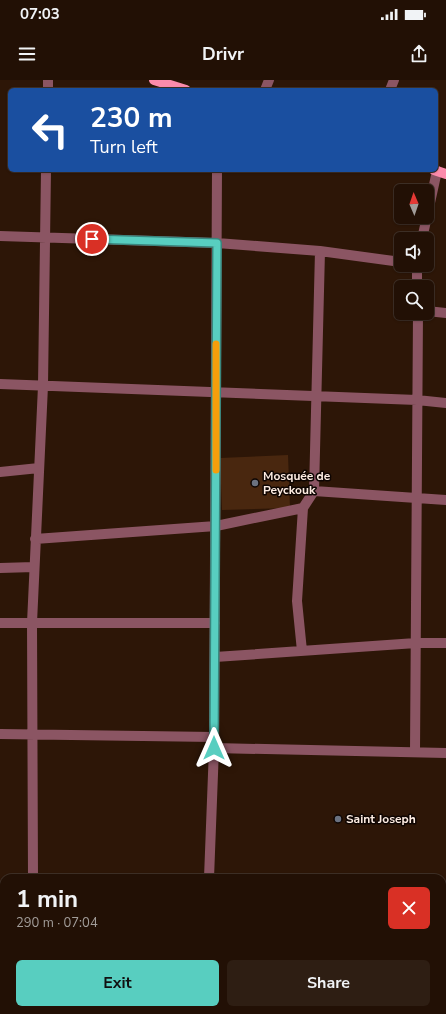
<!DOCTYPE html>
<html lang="en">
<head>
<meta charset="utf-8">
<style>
  :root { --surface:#221005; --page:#2e1e13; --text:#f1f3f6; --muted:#a29d9a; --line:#3f3027; --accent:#58cec0 }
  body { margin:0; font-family:"Nunito Sans",sans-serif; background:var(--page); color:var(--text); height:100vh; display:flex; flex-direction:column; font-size:15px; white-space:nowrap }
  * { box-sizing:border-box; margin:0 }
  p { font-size:13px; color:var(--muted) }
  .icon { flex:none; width:22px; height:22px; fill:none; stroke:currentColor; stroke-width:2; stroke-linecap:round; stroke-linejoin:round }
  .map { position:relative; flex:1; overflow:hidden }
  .sheet { position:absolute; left:0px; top:794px; width:446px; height:140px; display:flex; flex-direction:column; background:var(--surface); border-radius:12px 12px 0 0; box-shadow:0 1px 3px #0004,0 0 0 1px var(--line) }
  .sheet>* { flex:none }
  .top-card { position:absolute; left:8px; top:8px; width:430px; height:84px; border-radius:6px; box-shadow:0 1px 3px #0004,0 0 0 1px var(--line); background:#1a4fa0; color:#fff; overflow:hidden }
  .needle { width:26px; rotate:358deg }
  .buttons { position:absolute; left:394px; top:104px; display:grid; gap:8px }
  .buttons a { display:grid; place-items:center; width:40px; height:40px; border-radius:6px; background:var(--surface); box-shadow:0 1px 3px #0004,0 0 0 1px var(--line); font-size:20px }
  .pin { position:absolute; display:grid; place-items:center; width:34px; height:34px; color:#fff; margin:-17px; border:2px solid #fff; border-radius:50%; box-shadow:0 1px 4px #0007 }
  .me { position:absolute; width:44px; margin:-22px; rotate:0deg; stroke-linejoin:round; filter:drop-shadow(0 0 3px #0008) }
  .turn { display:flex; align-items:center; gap:14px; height:84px; padding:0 16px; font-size:18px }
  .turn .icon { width:52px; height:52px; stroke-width:2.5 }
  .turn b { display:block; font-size:28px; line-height:34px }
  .round { display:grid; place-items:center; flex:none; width:42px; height:42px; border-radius:6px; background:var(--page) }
  .summary { display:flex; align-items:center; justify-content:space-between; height:68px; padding:0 16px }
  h1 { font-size:24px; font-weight:700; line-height:30px }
  .action { display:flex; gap:8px; margin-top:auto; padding:8px 16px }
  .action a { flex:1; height:46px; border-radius:6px; background:var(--accent); color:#111; font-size:16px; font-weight:700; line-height:46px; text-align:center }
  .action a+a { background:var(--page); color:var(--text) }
  .status { display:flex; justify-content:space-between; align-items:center; height:28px; padding:0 20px; background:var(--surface); direction:ltr }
  .status svg { height:11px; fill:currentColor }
  header { display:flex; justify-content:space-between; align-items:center; height:52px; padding:0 16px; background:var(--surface); font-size:18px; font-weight:700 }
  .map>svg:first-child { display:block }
  .building { fill:#49270f }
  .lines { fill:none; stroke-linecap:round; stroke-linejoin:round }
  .street { stroke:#8b5563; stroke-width:10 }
  .primary { stroke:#fc8bab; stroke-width:10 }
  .route-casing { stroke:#39867d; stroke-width:10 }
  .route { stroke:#58cec0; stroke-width:7 }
  .slow { stroke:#f59e0b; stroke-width:7 }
  .worship-dot { fill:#6b7280; stroke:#0e0502; stroke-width:1.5 }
  .labels { text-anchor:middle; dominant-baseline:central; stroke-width:3; stroke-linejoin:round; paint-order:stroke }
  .poi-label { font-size:12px; font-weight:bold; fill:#fdece2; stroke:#0e0502; text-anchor:start }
</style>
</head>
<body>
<div class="status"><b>07:03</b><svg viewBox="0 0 49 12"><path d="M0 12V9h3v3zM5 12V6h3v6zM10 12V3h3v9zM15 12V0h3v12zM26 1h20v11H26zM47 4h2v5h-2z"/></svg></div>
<header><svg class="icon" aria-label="menu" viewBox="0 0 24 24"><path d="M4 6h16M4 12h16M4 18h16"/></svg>Drivr<svg class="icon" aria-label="share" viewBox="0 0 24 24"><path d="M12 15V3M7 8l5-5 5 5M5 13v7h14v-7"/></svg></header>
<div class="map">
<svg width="446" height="934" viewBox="0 0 446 934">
  <rect width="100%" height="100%" fill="#2d1607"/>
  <path class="building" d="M288,375L290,428L222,430L220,378Z"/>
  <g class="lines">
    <path class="street" d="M48,10V0
      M265,10L269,0
      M390,10L394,0
      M0,156L217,163L320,171L401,182
      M422,159L437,91
      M417,185V207
      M427,231L446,233
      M0,304L417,320L446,323
      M0,392L39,388
      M314,411L446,420
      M35,459L216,446L303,428
      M0,488L34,487
      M0,543H215
      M302,571L297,521L303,428L314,411L320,171
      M215,577L416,563H446
      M0,654L214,657
      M214,668L446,673
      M415,672L418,233
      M33,798L32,543L43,306L46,90
      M209,798L214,668L217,90
      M0,817H4
      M34,934V930
      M204,934V930"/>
    <path class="primary" d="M154,0L186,10
      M434,90L446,94"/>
  </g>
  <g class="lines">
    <g class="route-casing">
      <path id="route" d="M92,159L217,163L214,668"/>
    </g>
    <use href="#route" class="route"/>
    <path class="slow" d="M216,390V264"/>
  </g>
  <g class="worship-dot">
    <circle cx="255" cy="403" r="4"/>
    <circle cx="338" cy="739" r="4"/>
  </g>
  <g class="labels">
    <g class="poi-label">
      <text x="263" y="396">Mosquée de<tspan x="263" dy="14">Peyckouk</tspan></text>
      <text x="346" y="739">Saint Joseph</text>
    </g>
  </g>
</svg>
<div class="buttons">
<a><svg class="needle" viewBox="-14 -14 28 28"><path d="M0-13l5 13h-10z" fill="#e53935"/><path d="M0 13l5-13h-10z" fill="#a29d9a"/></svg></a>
<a><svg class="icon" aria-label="sound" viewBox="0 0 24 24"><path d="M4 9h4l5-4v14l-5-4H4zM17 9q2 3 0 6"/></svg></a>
<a><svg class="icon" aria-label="search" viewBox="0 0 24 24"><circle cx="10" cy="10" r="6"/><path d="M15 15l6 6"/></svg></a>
</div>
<div class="pin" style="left:92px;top:159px;background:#d93025"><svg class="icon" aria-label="arrive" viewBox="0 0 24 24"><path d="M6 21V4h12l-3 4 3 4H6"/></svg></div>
<svg class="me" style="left:214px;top:668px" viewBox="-20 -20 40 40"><path d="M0-17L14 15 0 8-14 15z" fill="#58cec0" stroke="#fff" stroke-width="4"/></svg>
<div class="top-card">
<div class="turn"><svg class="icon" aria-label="left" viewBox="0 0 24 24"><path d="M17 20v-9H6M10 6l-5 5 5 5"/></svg><div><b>230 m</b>Turn left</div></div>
</div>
<section class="sheet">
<div class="summary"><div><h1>1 min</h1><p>290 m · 07:04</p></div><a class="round" style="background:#d93025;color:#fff"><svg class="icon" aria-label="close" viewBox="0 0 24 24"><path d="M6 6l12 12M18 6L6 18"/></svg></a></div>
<div class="action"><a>Exit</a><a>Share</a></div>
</section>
</div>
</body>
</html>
